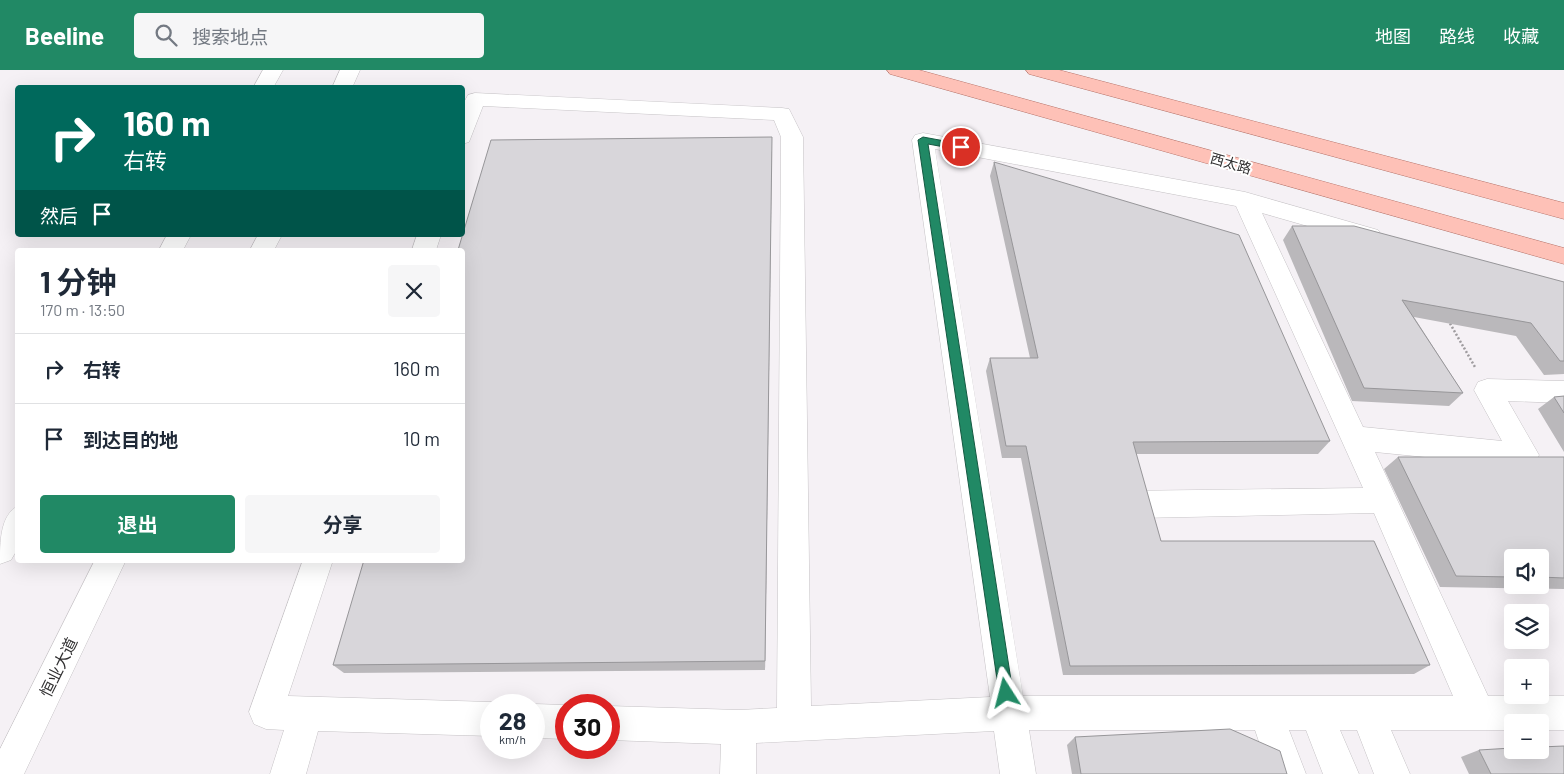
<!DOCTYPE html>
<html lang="zh">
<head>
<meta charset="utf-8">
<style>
  :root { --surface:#fff; --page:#f6f6f7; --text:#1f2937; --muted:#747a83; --line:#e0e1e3; --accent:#218965 }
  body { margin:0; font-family:Barlow,"Noto Sans SC",sans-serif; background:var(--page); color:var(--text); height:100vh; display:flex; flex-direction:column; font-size:19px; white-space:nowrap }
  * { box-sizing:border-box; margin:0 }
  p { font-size:16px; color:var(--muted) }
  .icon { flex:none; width:28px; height:28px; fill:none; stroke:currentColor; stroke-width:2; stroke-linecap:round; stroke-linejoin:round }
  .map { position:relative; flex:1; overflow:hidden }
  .sheet { position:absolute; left:15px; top:178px; width:450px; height:315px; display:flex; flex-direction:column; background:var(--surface); border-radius:5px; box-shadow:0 5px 20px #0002 }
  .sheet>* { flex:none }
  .guide { position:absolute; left:15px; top:15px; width:450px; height:152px; border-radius:5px; box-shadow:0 5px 20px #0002; background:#00695c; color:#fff; overflow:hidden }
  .tools { position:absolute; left:1504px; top:479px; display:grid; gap:10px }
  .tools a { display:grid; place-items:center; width:45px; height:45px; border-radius:5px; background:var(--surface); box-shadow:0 5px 20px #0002; font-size:25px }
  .speed { position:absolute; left:480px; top:624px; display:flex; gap:10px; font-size:25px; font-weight:700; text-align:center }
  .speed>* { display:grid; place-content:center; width:65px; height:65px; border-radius:50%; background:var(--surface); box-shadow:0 5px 20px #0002; line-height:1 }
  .speed small { font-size:12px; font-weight:400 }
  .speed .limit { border:8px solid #d22; background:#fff; color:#111 }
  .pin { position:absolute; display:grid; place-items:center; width:42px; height:42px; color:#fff; margin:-21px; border:2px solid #fff; border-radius:50%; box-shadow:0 1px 5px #0007 }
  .me { position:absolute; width:55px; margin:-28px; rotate:351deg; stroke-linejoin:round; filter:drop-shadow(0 0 4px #0008) }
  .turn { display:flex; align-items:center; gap:18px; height:105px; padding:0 25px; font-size:22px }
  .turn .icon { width:65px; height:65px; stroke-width:2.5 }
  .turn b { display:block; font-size:35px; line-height:42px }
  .then { display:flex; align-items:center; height:48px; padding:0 25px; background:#0003; gap:10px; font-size:19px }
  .round { display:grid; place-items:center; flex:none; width:52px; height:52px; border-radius:5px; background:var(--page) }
  .overview { display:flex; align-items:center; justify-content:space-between; height:85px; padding:0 25px }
  h1 { font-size:30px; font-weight:700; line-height:38px }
  .primary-button { display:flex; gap:10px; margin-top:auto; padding:10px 25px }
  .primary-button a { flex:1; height:58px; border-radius:5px; background:var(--accent); color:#fff; font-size:20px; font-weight:700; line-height:58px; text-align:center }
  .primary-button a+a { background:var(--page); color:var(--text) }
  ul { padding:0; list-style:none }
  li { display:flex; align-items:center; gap:15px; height:70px; padding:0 25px; border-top:1px solid var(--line) }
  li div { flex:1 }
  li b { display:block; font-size:19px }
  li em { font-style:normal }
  header { display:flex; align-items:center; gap:30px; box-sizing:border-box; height:70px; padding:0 25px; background:var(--accent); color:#fff }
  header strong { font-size:24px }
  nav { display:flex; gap:28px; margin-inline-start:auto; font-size:18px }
  .search { width:350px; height:45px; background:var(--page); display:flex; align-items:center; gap:12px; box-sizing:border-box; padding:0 18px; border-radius:5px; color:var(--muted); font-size:19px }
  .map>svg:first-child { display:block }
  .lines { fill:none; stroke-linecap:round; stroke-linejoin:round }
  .minor-casing { stroke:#c5c2c5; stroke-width:1 }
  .major-casing { stroke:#b67369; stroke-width:1 }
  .path { stroke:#9f9c9f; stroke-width:2.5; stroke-dasharray:2 2; stroke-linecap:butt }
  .minor { fill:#fff; fill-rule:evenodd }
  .major { fill:#fec1b7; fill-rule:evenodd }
  .wall { fill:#bab8bb; fill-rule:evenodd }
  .shaded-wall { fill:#979699 }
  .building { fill:#d8d6da; stroke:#979699 }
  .route { fill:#218965; stroke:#155942 }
  .labels { text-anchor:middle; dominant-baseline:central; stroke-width:4; stroke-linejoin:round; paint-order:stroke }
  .far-street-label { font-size:14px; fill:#302f30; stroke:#fff }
  .street-label { font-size:16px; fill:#302f30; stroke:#fff }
</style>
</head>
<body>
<header>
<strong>Beeline</strong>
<div class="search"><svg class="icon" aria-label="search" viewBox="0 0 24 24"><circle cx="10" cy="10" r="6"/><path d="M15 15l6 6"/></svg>搜索地点</div>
<nav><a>地图</a><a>路线</a><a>收藏</a></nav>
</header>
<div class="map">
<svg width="1564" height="704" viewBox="0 0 1564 704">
  <rect width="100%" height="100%" fill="#f5f1f5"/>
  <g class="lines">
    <g class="minor-casing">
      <path id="minor" d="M263,0H283L273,18H253Z
        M340,0H360L352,18H332Z
        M475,23L782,38L789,39L803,67L811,636L990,627L912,70L915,65L923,63L1245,122L1378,160L1382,166L1378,172L1370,174L1262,143L1363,357L1502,371L1474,320L1478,312L1487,309L1564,311V333L1508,331L1539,385L1535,393L1525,397L1375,382L1488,626H1564V660H1540V652H1512V660H1391L1410,704H1374L1357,660H1340L1359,704H1323L1306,660H1289L1306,704H1270L1255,660H1029L1036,704H1000L994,661L756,673V704H720L721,674L609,670V636L739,640L777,638L781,67L774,50L483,36L469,72L462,74V36L468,25ZM935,79L1236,136L1363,418L1120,421L1110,425L1105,434L1110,443L1120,447L1139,448L1374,443L1453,626H1023Z
        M167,165H191L183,180H159Z
        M258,165H282L274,180H250Z
        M417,165H441L436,180H412Z
        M18,436V478L11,490L0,494C0,472 0,445 18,436Z
        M95,490H126L24,704H0V679Z
        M303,490H333L288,626L491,632L498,635H491V666L318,661L306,704H270L284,660L266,659L254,654L249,642Z
        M534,634L566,635V669L534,668V635H531Z"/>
    </g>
    <g class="major-casing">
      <path id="major" d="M887,0H919L1564,178V194L890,4Z
        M1026,0H1059L1564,133V149L1029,4Z"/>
    </g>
    <path class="path" d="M1448,250L1475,297"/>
    <use href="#minor" class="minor"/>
    <use href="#major" class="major"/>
  </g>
  <path class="wall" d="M772,81L765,600L344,603L333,595Z
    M994,92L1330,371L1318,384H1136L1161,471L1430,595L1414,604L1063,605L1021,388H1002L986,301L990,288H1030L990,106Z
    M1292,156L1564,212V304L1544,305L1516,266L1414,247L1463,323L1449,336L1352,331L1283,170Z
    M1564,326V382L1538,339L1554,327Z
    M1398,387H1564V519L1440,517L1384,399ZM1512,488H1540V515H1512Z
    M1075,667L1287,704H1072L1067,675Z
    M1479,680L1564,704H1469L1461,687Z"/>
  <path class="shaded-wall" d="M772,81L765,600V591Z"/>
  <path class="building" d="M772,67L765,591L333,595L364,490H462V180H458L491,70Z
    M994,92L1239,165L1330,371L1133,372L1161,471H1374L1430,595L1070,596L1026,376H1006L990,288H1038Z
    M1292,156H1354L1564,212V291H1560L1531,253L1402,230L1463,323L1364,318Z
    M1564,326V343L1554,327Z
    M1398,387H1564V508L1540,507V488H1512V507L1456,506Z
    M1230,659L1280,681L1287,704H1081L1075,667Z
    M1564,676V704H1491L1479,680L1512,678V680H1540V677Z"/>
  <path class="route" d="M923,67L961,74L965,77L961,80L928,74L1013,623L1011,628L1006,630L1001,628L999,623L918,70Z"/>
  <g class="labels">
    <g class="far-street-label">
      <text transform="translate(1231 93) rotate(16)">西太路</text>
    </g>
    <g class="street-label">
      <text transform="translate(58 597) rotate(-64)">恒业大道</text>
    </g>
  </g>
</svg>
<div class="tools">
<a><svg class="icon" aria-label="sound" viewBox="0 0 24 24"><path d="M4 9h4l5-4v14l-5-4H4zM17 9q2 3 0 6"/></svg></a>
<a><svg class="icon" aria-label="layers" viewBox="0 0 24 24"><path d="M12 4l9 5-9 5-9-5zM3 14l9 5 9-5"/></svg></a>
<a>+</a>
<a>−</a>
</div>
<div class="speed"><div>28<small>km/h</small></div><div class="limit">30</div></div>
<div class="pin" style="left:961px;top:77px;background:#d93025"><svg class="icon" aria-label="arrive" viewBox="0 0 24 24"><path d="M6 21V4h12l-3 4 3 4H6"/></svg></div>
<svg class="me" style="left:1006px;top:623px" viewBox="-20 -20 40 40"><path d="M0-17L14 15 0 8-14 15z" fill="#218965" stroke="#fff" stroke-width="4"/></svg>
<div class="guide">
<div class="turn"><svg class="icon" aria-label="right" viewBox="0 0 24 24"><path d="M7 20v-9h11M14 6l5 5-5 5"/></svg><div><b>160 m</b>右转</div></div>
<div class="then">然后<svg class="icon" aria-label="arrive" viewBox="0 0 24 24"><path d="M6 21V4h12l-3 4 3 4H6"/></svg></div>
</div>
<section class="sheet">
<div class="overview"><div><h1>1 分钟</h1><p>170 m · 13:50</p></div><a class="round"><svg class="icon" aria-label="close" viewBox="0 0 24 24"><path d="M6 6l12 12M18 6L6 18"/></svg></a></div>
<ul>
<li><svg class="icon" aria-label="right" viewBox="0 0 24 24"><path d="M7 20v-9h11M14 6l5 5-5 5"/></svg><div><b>右转</b></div><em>160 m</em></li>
<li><svg class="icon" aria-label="arrive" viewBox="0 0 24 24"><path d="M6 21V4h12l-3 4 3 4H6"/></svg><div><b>到达目的地</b></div><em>10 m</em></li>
</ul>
<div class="primary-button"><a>退出</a><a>分享</a></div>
</section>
</div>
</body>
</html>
